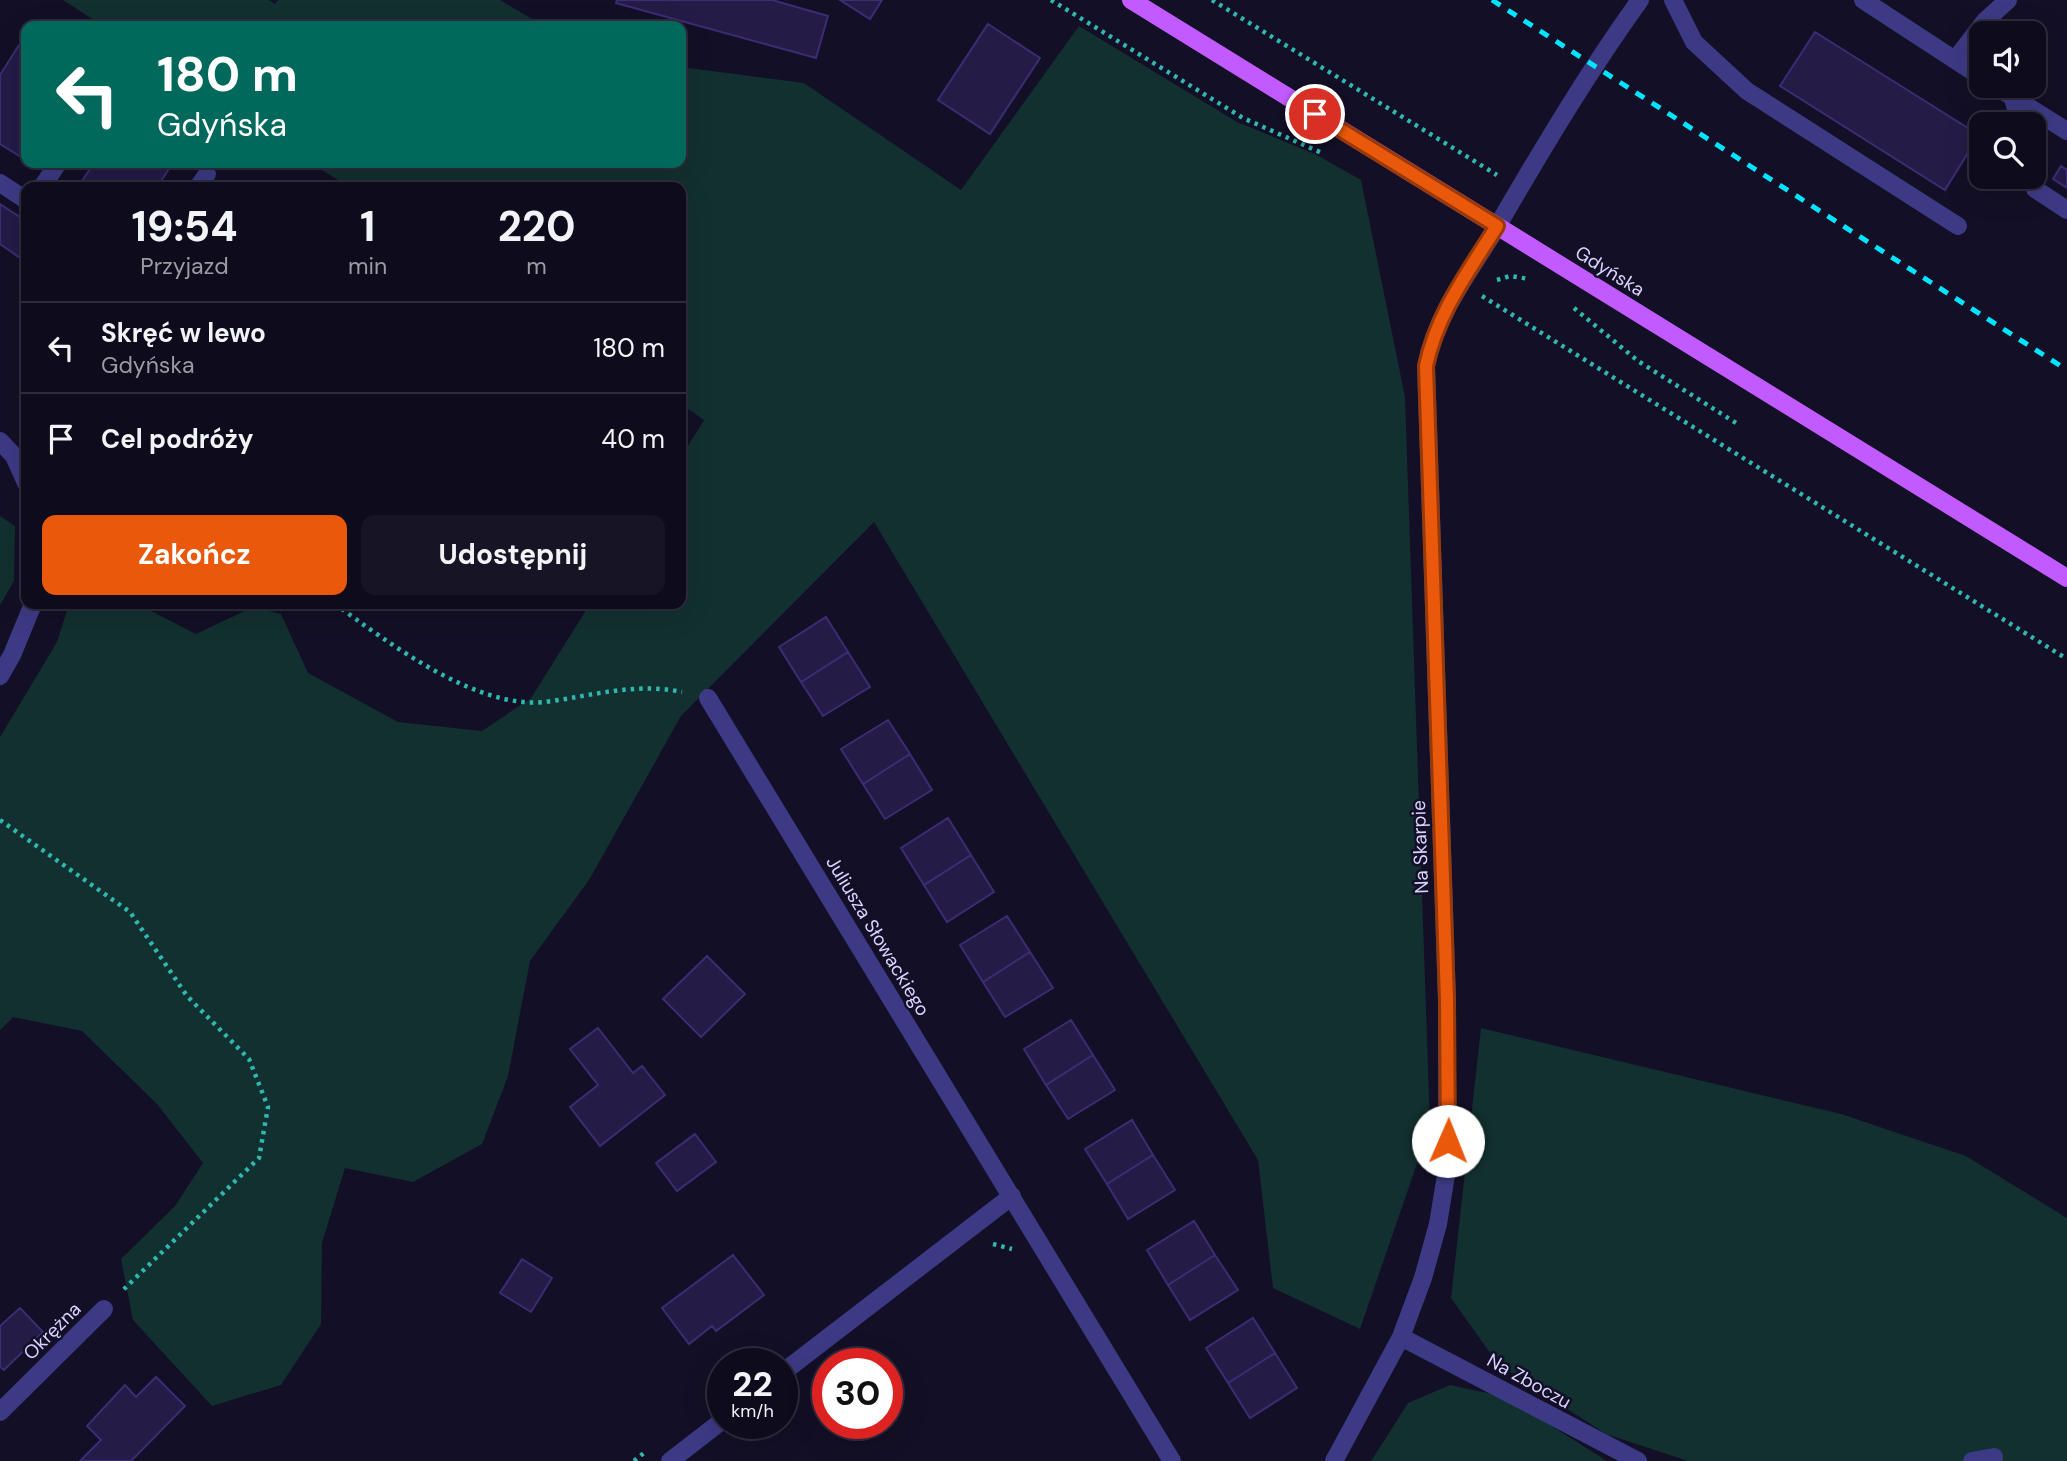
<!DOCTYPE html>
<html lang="pl">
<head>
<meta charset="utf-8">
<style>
  :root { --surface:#0e0b1c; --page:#171425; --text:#f1f3f6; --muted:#9b9ba3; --line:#2e2b3b; --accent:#ea580c }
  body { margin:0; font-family:"DM Sans",sans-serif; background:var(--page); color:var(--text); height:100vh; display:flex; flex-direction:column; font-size:26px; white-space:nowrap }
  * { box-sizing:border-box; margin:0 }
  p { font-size:23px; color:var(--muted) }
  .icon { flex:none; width:38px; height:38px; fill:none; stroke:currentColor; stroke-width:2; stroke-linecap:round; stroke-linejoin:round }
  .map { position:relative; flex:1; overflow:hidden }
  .drawer { position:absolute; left:21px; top:182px; width:665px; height:427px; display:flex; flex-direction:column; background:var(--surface); border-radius:14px; box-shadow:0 7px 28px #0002,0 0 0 2px var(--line) }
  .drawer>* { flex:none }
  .top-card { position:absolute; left:21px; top:21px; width:665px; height:147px; border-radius:14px; box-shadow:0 7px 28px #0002,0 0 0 2px var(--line); background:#00695c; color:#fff; overflow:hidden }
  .tools { position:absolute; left:1969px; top:21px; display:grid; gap:14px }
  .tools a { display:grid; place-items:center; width:77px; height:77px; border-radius:14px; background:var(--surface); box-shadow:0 7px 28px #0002,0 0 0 2px var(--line); font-size:35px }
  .speed { position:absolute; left:707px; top:1348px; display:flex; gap:14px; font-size:35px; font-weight:700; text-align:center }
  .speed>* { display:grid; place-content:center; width:91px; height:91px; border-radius:50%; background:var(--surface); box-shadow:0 7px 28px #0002,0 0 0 2px var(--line); line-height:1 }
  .speed small { font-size:18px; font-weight:400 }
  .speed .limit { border:10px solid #d22; background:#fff; color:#111 }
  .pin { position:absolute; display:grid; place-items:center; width:60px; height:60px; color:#fff; margin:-30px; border:4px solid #fff; border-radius:50%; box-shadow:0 2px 7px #0007 }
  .me { position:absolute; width:77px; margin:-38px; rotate:1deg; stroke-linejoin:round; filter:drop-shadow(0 0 5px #0008) }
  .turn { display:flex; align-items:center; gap:24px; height:147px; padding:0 21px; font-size:32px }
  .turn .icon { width:91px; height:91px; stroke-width:2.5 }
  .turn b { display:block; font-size:49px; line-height:60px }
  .eta { display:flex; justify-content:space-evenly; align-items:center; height:119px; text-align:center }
  .eta b { font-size:42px; font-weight:700; line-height:49px }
  .button { display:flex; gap:14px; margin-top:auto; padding:14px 21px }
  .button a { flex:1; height:80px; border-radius:14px; background:var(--accent); color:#fff; font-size:28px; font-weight:700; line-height:80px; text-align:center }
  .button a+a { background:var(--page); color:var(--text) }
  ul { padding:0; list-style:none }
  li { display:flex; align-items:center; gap:21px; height:91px; padding:0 21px; border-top:2px solid var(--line) }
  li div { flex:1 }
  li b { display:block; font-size:26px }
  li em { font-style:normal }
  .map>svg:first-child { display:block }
  .green { fill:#12302f }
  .building { fill:#241b47; stroke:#3b2d73; stroke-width:2 }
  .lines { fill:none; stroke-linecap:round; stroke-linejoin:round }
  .path { stroke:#2fb8b0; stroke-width:4.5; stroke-dasharray:3.5 5; stroke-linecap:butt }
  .minor { stroke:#3d3a85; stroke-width:18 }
  .major { stroke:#c25bff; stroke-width:18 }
  .rail { stroke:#00e5ff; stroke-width:5; stroke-dasharray:10 9; stroke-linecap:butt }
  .route-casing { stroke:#983908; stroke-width:18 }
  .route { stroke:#ea580c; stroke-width:12 }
  .labels { text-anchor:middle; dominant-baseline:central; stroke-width:5; stroke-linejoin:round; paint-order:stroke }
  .street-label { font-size:19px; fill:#d9d4ff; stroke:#130f26 }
</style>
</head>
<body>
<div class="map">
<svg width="2067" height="1461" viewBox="0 0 2067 1461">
  <rect width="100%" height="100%" fill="#130f26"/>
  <path class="green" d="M63,0H269L275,4L278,0H500L544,26H103Z
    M1079,26L1237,122L1315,154L1361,180L1405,397L1430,1126L1360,1329L1273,1288L1258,1160L874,522L681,716L589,880L530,961L508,1076L482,1144L413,1182L345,1168L322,1243L321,1324L281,1385L212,1406L133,1320L121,1259L175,1206L203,1163L157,1104L82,1031L13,1017L0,1030V737L57,642L69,604H149L151,611L196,634L253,607L281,614L308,673L398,722L482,731L531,698L590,604H681V457L704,420L681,404V187H349L311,163H681V67L804,83L961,190Z
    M0,516L15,526L14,581L0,605Z
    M1481,1028L1841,1114L1966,1156L2067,1218V1461H1688L1606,1434L1498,1364L1451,1298Z
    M1450,1385L1506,1397L1607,1461H1371L1408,1403Z"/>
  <path class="building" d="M617,0H772L828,16L816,58L616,3Z
    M840,0H882L870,19Z
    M988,24L1040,58L990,134L938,100Z
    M1815,32L1979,135L1945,190L1780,86Z
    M26,34V150L21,157L0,144V75Z
    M94,163H173L157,187H78Z
    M2061,166L2067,170V188L2053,179Z
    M0,204L26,221V262L0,244Z
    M826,617L848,652L801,682L779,647Z
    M848,652L870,687L823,716L801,682Z
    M888,720L910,754L863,784L841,749Z
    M910,754L932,790L885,819L863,784Z
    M948,818L971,855L924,885L901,848Z
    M971,855L994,892L947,922L924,885Z
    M1007,916L1030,952L983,982L960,945Z
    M1030,952L1053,988L1005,1017L983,982Z
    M707,956L745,994L701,1037L663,999Z
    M1071,1020L1093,1055L1046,1085L1024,1049Z
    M598,1028L633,1073L642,1066L665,1095L600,1146L570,1107L598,1085L570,1049Z
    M1093,1055L1115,1090L1068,1119L1046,1085Z
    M1132,1120L1153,1155L1107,1184L1085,1149Z
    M695,1134L716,1162L677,1191L656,1163Z
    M1153,1155L1175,1190L1128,1219L1107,1184Z
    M1194,1221L1215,1255L1168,1285L1147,1250Z
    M733,1255L764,1295L716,1331L712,1326L689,1344L662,1308Z
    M1215,1255L1238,1290L1190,1320L1168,1285Z
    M522,1259L552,1278L531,1312L500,1293Z
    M20,1308L43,1332L4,1370L0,1367V1326Z
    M1253,1318L1275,1353L1228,1383L1206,1348Z
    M1275,1353L1297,1388L1250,1418L1228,1383Z
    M156,1377L185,1406L131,1461H80L101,1440L87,1426L125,1385L136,1397Z"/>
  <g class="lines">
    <path class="path" d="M1051,0L1243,118L1322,153
      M1212,0L1497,175
      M1497,280L1510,276L1529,279
      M1482,296L2067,659
      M1574,308L1638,361L1736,423
      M335,604C389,643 475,709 545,702C592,696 634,682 682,692
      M0,820L130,912L187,996L249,1059L268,1107L259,1158L122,1291
      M993,1244L1012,1249
      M634,1461L645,1452"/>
    <path class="minor" d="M1673,0L1694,42L1747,91L1958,226
      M1863,0L1955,60L1985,21L2008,0
      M1955,60L1981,77
      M1995,86L2067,131
      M2013,98L2020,124
      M2032,177L2035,189L2067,210
      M0,183L26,200
      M42,187L58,163
      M198,187L207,174
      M0,441L14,456L26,483
      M0,676L12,655L33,604
      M708,698L1172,1461
      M1401,1337L1638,1461
      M782,1373L1012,1196
      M0,1412L104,1309
      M670,1461L723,1420
      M1334,1461L1401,1337L1423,1278L1438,1224L1447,1169V1000L1426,366C1437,311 1471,271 1498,225C1543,148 1588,72 1640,0
      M1972,1461L1994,1457"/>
    <path class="major" d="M1131,0L2067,578"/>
    <path class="rail" d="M1492,0L2067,370"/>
  </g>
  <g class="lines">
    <g class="route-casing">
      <path id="route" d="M1315,114L1497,226C1469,271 1437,313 1426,366L1447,1000L1448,1141"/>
    </g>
    <use href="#route" class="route"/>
  </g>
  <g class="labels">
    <g class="street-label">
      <text transform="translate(1610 271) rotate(32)">Gdyńska</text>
      <text transform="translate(1420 847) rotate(-92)">Na Skarpie</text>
      <text transform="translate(878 936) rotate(59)">Juliusza Słowackiego</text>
      <text transform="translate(52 1331) rotate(-45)">Okrężna</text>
      <text transform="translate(1529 1381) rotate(29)">Na Zboczu</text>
    </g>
  </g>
</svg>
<div class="tools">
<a><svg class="icon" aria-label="sound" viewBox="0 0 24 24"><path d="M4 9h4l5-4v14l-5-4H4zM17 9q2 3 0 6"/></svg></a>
<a><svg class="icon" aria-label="search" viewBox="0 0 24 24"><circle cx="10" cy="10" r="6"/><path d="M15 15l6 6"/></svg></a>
</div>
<div class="speed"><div>22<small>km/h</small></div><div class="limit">30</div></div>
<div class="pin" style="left:1315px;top:114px;background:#d93025"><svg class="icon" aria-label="arrive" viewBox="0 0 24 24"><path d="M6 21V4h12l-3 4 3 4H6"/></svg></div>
<svg class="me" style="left:1448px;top:1141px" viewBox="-20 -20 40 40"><circle r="19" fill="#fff"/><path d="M0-13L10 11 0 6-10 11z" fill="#ea580c"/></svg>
<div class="top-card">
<div class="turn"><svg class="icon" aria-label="left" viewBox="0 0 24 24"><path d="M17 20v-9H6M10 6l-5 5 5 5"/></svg><div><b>180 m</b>Gdyńska</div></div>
</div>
<section class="drawer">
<div class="eta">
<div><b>19:54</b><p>Przyjazd</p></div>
<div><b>1</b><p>min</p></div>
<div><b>220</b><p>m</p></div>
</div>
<ul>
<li><svg class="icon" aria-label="left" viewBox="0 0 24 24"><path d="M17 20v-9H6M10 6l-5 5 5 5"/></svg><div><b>Skręć w lewo</b><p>Gdyńska</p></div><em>180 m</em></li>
<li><svg class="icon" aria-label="arrive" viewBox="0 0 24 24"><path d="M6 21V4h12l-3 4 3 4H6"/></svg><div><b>Cel podróży</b></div><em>40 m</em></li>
</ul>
<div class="button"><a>Zakończ</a><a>Udostępnij</a></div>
</section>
</div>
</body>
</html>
